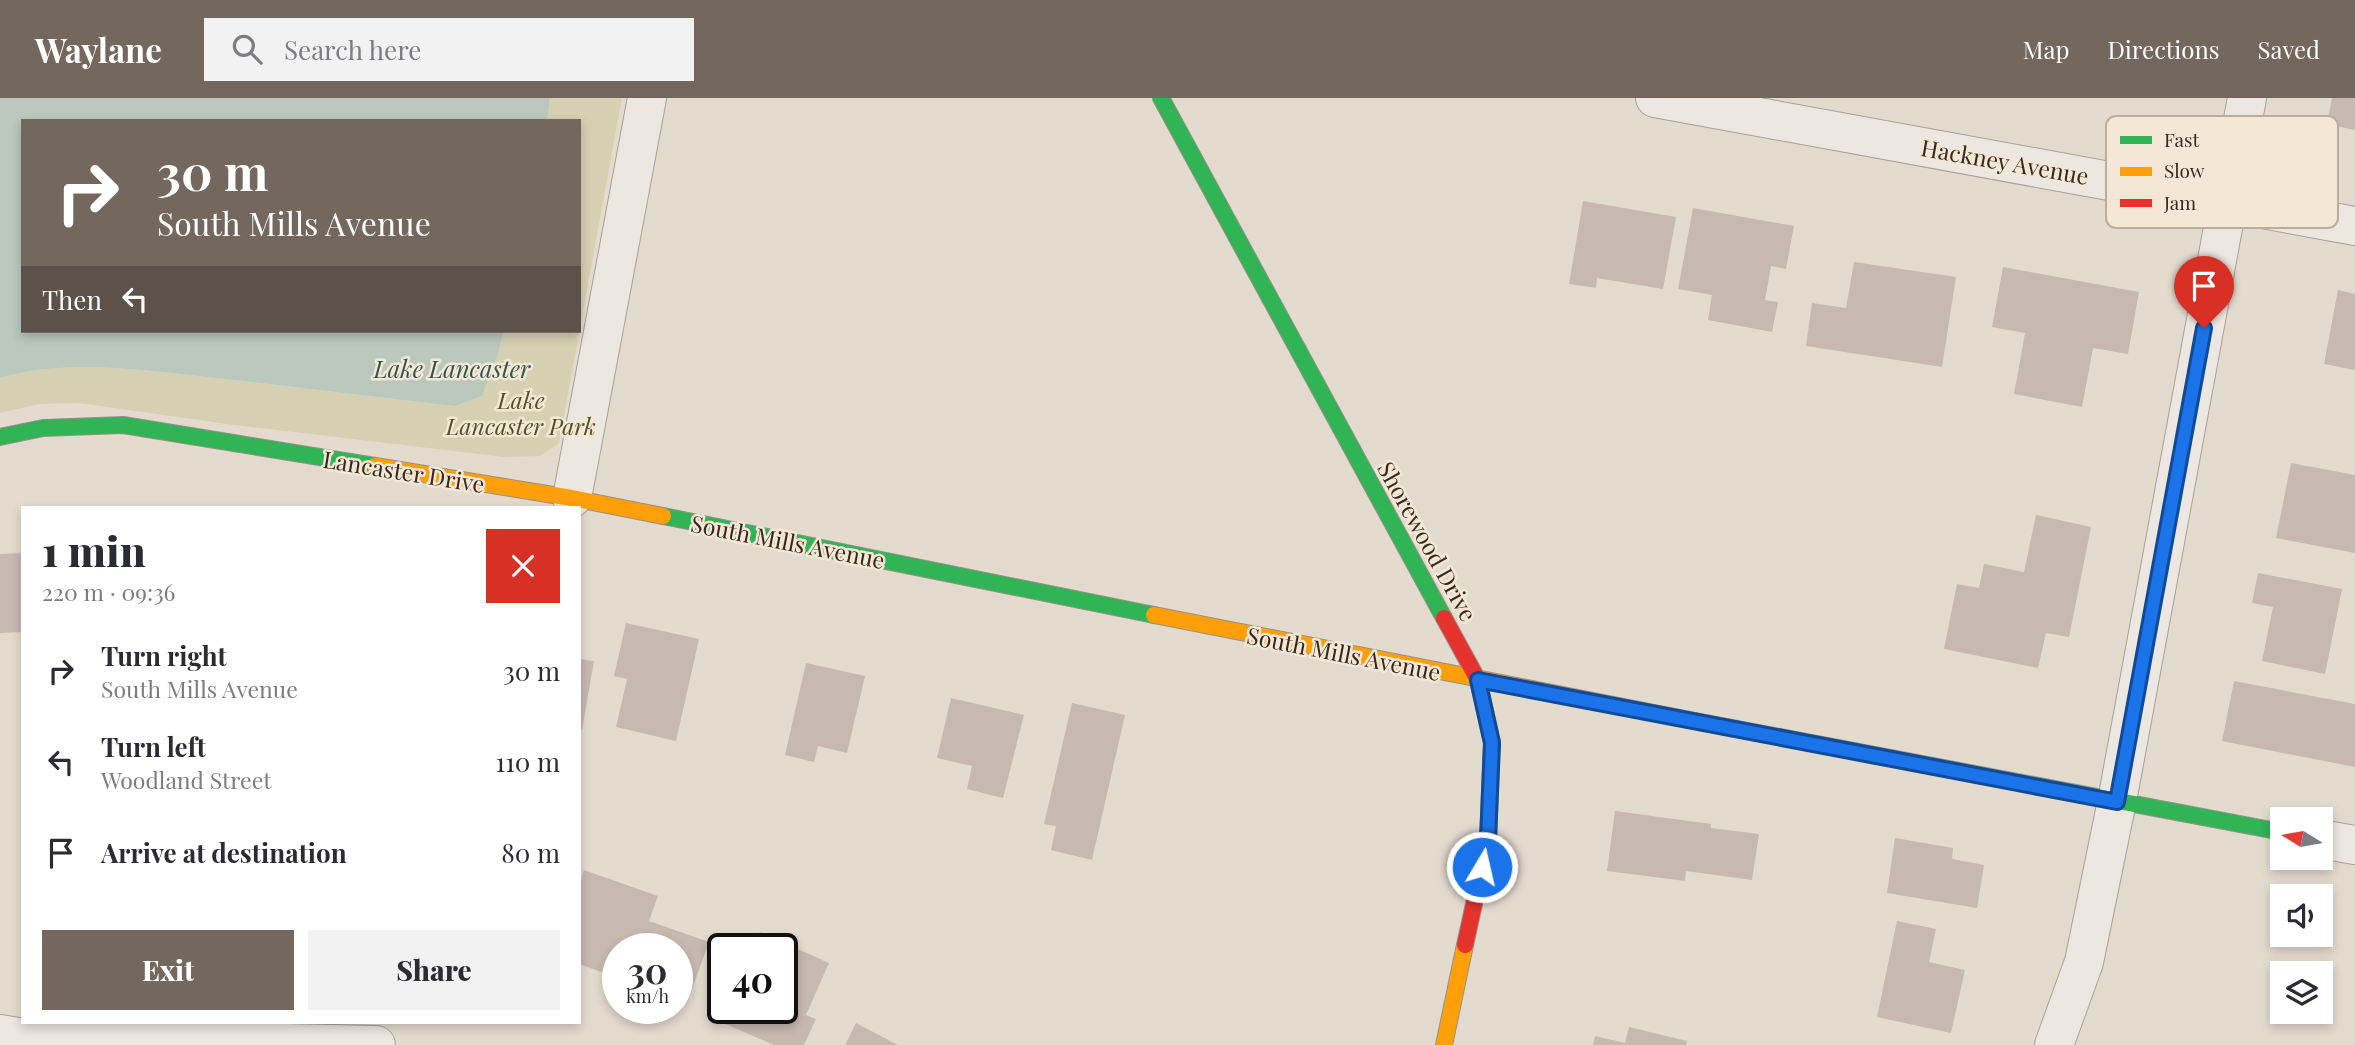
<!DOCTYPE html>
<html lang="en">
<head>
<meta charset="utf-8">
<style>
  :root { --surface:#fff; --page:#f2f2f3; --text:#2b2b33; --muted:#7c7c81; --accent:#74675d }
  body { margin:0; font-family:"Playfair Display",serif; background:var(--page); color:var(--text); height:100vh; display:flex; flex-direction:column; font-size:26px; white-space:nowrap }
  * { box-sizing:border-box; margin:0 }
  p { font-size:23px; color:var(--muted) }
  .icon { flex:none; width:38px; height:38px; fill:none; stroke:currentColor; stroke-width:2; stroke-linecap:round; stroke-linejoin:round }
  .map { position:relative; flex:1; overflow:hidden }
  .details { position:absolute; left:21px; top:408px; width:560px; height:518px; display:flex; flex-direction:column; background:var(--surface); border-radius:0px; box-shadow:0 4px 10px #0003 }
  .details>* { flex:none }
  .banner { position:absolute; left:21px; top:21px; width:560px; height:214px; border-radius:0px; box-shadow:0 4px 10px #0003; background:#74675d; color:#fff; overflow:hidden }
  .needle { width:46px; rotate:281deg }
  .buttons { position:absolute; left:2270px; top:709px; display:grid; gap:14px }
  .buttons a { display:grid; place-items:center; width:63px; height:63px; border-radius:0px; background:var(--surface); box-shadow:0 4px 10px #0003; font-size:35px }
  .speed { position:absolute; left:602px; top:835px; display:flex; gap:14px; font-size:35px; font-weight:700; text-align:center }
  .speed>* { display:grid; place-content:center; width:91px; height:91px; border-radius:50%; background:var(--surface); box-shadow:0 4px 10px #0003; line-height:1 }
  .speed small { font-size:18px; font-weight:400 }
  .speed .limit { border:4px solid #111; border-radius:10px; background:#fff; color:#111 }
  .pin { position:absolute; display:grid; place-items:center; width:60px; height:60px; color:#fff; margin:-72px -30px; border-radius:50% 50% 50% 0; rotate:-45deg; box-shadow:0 0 7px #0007 }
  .pin .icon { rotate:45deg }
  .me { position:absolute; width:77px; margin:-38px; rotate:9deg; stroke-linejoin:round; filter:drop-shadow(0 0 5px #0008) }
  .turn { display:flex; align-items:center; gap:24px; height:147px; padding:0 21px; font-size:32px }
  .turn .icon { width:91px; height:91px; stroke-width:2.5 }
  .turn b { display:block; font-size:49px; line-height:60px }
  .then { display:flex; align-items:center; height:66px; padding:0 21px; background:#0003; gap:14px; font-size:26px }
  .round { display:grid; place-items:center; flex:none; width:74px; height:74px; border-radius:0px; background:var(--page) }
  .overview { display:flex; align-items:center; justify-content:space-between; height:119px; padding:0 21px }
  h1 { font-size:42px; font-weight:800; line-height:52px }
  .cta { display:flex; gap:14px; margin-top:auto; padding:14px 21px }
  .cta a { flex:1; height:80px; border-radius:0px; background:var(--accent); color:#fff; font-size:28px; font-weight:800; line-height:80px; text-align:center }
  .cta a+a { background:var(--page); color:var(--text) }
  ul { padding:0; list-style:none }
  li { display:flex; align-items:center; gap:21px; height:91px; padding:0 21px }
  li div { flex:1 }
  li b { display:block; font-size:26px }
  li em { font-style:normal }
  header { display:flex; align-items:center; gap:42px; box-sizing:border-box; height:98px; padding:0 35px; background:var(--accent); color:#fff }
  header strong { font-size:33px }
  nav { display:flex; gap:38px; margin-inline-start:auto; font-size:24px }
  .search { width:490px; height:63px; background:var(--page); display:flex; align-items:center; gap:18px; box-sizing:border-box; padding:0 24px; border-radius:0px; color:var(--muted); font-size:26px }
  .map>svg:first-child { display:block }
  .green { fill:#d6d1b2 }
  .water { fill:#bac8be }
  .building { fill:#c7b9b0 }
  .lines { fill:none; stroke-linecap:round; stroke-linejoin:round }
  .street-casing { stroke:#a9a198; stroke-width:40 }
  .fast-casing { stroke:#999088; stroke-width:18 }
  .slow-casing { stroke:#999088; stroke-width:18 }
  .jam-casing { stroke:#999088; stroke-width:18 }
  .street { stroke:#ece7e0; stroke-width:38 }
  .fast { stroke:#30b455; stroke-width:16 }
  .slow { stroke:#ff9f0a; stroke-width:16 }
  .jam { stroke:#e5322d; stroke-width:16 }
  .route-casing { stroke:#114b97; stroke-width:18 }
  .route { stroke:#1a73e8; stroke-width:12 }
  .labels { text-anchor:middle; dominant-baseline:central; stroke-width:5; stroke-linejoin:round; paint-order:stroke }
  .street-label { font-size:23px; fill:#382820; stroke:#f4e7d6 }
  .park-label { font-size:23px; font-style:italic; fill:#4e5328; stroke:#f4e7d6 }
  .water-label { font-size:24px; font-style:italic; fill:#30574f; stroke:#f4e7d6 }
  .key { fill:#f4e7d6; stroke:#bcae9f; stroke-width:2 }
  .key-label { font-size:19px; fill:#382820 }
</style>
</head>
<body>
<header>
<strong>Waylane</strong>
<div class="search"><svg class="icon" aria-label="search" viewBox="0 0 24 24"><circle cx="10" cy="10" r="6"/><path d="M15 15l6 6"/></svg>Search here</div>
<nav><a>Map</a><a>Directions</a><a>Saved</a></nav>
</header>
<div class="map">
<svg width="2355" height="947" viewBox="0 0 2355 947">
  <rect width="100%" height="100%" fill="#e4dbcf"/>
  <path class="green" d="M550,0H622L559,345L540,358L504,359L234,327L79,305L39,306L0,315V280C65,260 150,273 217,280C297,289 376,299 455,308L482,298L498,256L504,233H579V23H547Z"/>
  <path class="water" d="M0,0H550L547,23H23V233H504L498,256L482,298L455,308C376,299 297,289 217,280C150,273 65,260 0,280Z"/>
  <path class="building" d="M2332,0H2355V32L2327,26Z
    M1583,103L1676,119L1663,191L1597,180L1596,190L1569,186Z
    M1693,110L1794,128L1786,171L1771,168L1765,202L1778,204L1772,234L1708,222L1712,197L1678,191Z
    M1854,164L1956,179L1942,269L1806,248L1812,205L1846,210Z
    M2003,169L2139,194L2128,256L2093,250L2082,309L2014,296L2025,235L1992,229Z
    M2338,192L2355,196V272L2324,266Z
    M2291,365L2355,377V455L2276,440Z
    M2036,417L2091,429L2069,539L2046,535L2038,570L1944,551L1957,486L1979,490L1984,466L2024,474Z
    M23,455V534L0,535V456Z
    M2258,475L2342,491L2325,576L2262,563L2273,509L2252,505Z
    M626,525L699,541L676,643L616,629L627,581L614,578Z
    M579,561L594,563L582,632L579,631Z
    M806,565L865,578L847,655L818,648L814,664L785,657Z
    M2234,583L2355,606V669L2222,643Z
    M951,600L1024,617L1003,700L967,691L972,668L937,660Z
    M1072,605L1125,617L1092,762L1051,752L1056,728L1044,726Z
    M1615,713L1711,726V730L1759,736L1752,782L1686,773L1685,783L1607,773Z
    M1895,740L1953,750L1952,761L1984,767L1977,810L1887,795Z
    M584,772L658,798L649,823L709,844L687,905L677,901V850H618V880L579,866V787Z
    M1897,823L1936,831L1929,864L1965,872L1951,935L1877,919Z
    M760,834L829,865L806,917L816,921L804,947H774L721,924L727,910H782V850H753Z
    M856,925L898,947H845Z
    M1629,929L1687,943L1686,947H1593L1595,938L1625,945Z"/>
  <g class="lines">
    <g class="street-casing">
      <path id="street" d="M1655,0L2355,128
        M572,400L647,0
        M2320,741L2355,747
        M0,936L18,939L376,947
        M2054,947L2084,864L2117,703L2247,0"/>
    </g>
    <g class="fast-casing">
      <path id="fast" d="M1161,0L1444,520
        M0,339L43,330L123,327L375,368
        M663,418L1154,517
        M1695,623L2282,734"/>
    </g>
    <g class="slow-casing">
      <path id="slow" d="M375,368L572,400L663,418
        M1154,517L1695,623
        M1444,947L1465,847"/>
    </g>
    <g class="jam-casing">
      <path id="jam" d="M1444,520L1478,582L1492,644L1488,742L1465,847"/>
    </g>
    <use href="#street" class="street"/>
    <use href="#fast" class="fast"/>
    <use href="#slow" class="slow"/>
    <use href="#jam" class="jam"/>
  </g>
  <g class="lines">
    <g class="route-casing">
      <path id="route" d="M1482,769L1488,742L1492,645L1478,582L2117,704L2204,230"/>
    </g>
    <use href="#route" class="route"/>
  </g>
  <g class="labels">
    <g class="street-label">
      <text transform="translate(2005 63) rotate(10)">Hackney Avenue</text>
      <text transform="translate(404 373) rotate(9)">Lancaster Drive</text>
      <text transform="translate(788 443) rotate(11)">South Mills Avenue</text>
      <text transform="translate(1428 443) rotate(61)">Shorewood Drive</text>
      <text transform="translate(1344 555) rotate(11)">South Mills Avenue</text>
    </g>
    <g class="park-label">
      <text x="521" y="301">Lake<tspan x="521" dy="26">Lancaster Park</tspan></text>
    </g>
    <g class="water-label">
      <text x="452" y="270">Lake Lancaster</text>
    </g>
  </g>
  <rect x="2106" y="18" width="232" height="112" rx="10" class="key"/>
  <rect x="2120" y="38" width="32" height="8" fill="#30b455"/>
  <rect x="2120" y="69" width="32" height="9" fill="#ff9f0a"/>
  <rect x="2120" y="101" width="32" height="8" fill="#e5322d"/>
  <g class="key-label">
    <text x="2164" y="49">Fast</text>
    <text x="2164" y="80">Slow</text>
    <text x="2164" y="112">Jam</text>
  </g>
</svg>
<div class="buttons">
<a><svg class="needle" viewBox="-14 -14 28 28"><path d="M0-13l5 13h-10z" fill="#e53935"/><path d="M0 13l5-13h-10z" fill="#7c7c81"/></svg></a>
<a><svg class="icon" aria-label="sound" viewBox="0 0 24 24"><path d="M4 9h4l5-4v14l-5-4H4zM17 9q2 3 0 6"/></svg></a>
<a><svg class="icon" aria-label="layers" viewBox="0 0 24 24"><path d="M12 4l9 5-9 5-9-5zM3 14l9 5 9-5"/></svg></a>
</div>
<div class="speed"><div>30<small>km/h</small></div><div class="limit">40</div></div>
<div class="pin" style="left:2204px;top:230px;background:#d93025"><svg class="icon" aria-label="arrive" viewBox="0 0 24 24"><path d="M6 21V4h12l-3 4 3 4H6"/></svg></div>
<svg class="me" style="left:1482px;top:769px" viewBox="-20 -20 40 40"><circle r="17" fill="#1a73e8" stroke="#fff" stroke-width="3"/><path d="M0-11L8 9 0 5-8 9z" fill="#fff"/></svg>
<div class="banner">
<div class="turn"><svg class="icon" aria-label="right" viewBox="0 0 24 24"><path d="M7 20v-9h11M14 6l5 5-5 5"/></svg><div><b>30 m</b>South Mills Avenue</div></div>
<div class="then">Then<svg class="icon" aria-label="left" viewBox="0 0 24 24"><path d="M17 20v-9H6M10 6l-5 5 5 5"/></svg></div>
</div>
<section class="details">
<div class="overview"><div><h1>1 min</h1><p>220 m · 09:36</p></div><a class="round" style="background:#d93025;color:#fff"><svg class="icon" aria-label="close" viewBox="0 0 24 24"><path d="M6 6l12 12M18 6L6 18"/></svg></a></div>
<ul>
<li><svg class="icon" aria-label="right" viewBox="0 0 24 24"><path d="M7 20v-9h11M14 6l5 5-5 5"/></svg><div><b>Turn right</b><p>South Mills Avenue</p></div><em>30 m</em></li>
<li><svg class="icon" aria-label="left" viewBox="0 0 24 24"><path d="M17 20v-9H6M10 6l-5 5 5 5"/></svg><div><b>Turn left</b><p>Woodland Street</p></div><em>110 m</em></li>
<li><svg class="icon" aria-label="arrive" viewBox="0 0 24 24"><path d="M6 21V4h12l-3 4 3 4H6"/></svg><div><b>Arrive at destination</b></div><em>80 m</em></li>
</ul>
<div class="cta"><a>Exit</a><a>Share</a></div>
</section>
</div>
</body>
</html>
